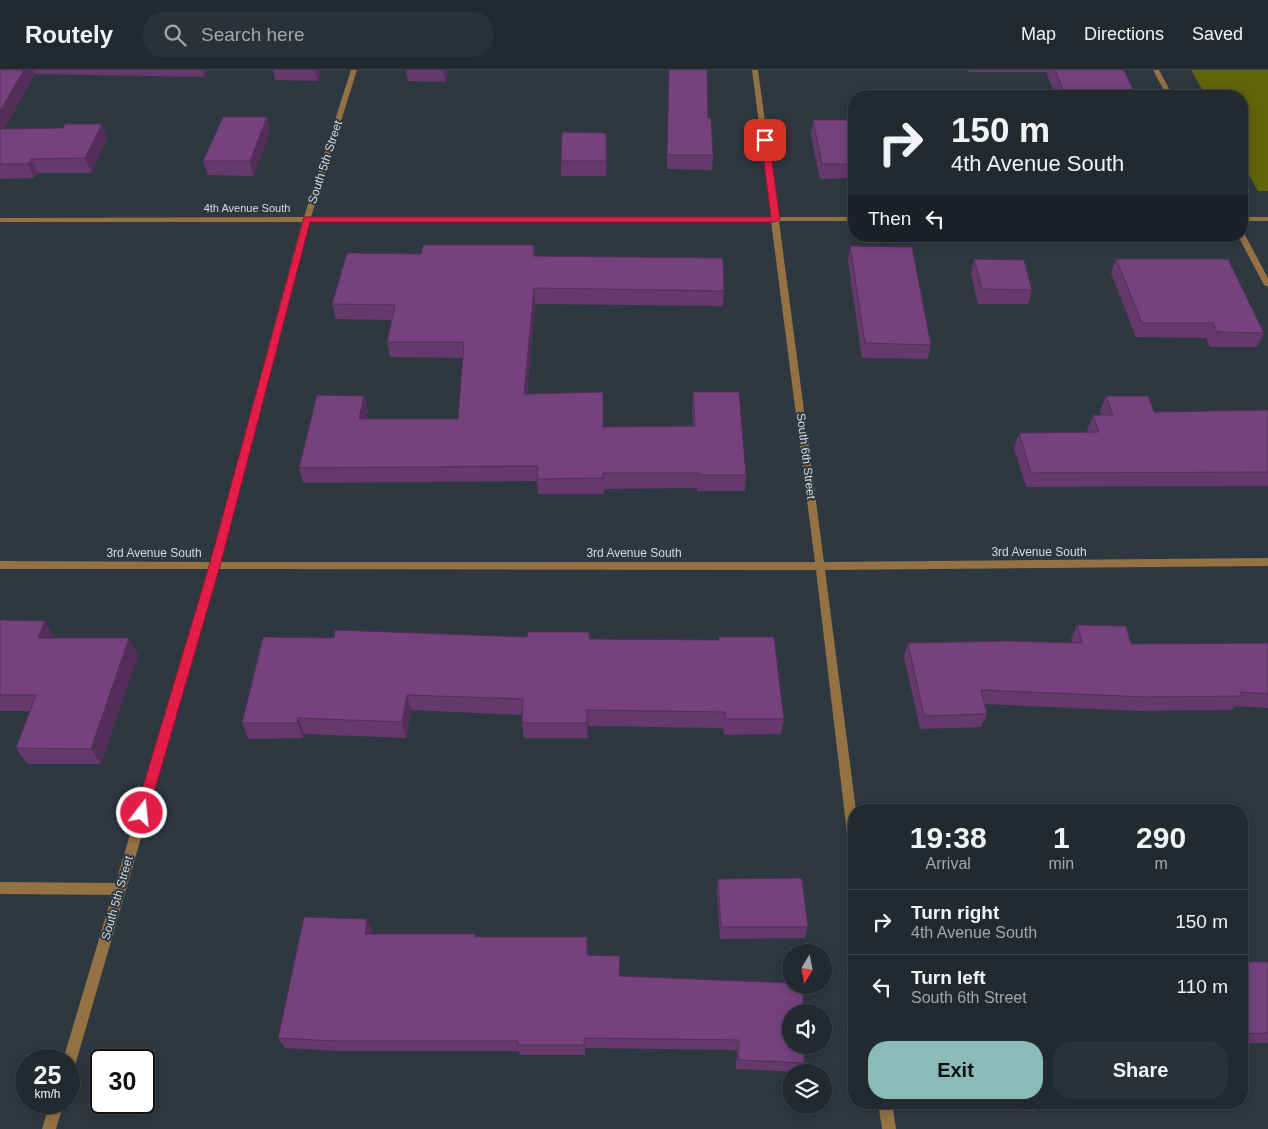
<!DOCTYPE html>
<html lang="en">
<head>
<meta charset="utf-8">
<style>
  :root { --surface:#222a30; --page:#2a3238; --text:#f1f3f6; --muted:#a2a7ab; --line:#3f464c; --accent:#8bbbb9 }
  body { margin:0; font-family:Helvetica,sans-serif; background:var(--page); color:var(--text); height:100vh; display:flex; flex-direction:column; font-size:19px; white-space:nowrap }
  * { box-sizing:border-box; margin:0 }
  p { font-size:16px; color:var(--muted) }
  .icon { flex:none; width:28px; height:28px; fill:none; stroke:currentColor; stroke-width:2; stroke-linecap:round; stroke-linejoin:round }
  .map { position:relative; flex:1; overflow:hidden }
  .details { position:absolute; left:848px; top:734px; width:400px; height:305px; display:flex; flex-direction:column; background:var(--surface); border-radius:20px; box-shadow:0 2px 12px #0003,0 0 0 1px var(--line) }
  .details>* { flex:none }
  .guide { position:absolute; left:848px; top:20px; width:400px; height:152px; border-radius:20px; box-shadow:0 2px 12px #0003,0 0 0 1px var(--line); background:#222a30; color:var(--text); overflow:hidden }
  .needle { width:32px; rotate:190deg }
  .fabs { position:absolute; left:782px; top:874px; display:grid; gap:10px }
  .fabs a { display:grid; place-items:center; width:50px; height:50px; border-radius:50%; background:var(--surface); box-shadow:0 2px 12px #0003,0 0 0 1px var(--line); font-size:25px }
  .speed { position:absolute; left:15px; top:979px; display:flex; gap:10px; font-size:25px; font-weight:700; text-align:center }
  .speed>* { display:grid; place-content:center; width:65px; height:65px; border-radius:50%; background:var(--surface); box-shadow:0 2px 12px #0003,0 0 0 1px var(--line); line-height:1 }
  .speed small { font-size:12px; font-weight:400 }
  .speed .limit { border:2px solid #111; border-radius:8px; background:#fff; color:#111 }
  .pin { position:absolute; display:grid; place-items:center; width:42px; height:42px; color:#fff; margin:-21px; border-radius:10px; box-shadow:0 2px 8px #0006 }
  .me { position:absolute; width:55px; margin:-28px; rotate:16deg; stroke-linejoin:round; filter:drop-shadow(0 0 4px #0008) }
  .turn { display:flex; align-items:center; gap:18px; height:105px; padding:0 20px; font-size:22px }
  .turn .icon { width:65px; height:65px; stroke-width:2.5 }
  .turn b { display:block; font-size:35px; line-height:42px }
  .then { display:flex; align-items:center; height:48px; padding:0 20px; background:#0003; gap:10px; font-size:19px }
  .eta { display:flex; justify-content:space-evenly; align-items:center; height:85px; text-align:center }
  .eta b { font-size:30px; font-weight:600; line-height:35px }
  .action { display:flex; gap:10px; margin-top:auto; padding:10px 20px }
  .action a { flex:1; height:58px; border-radius:20px; background:var(--accent); color:#111; font-size:20px; font-weight:600; line-height:58px; text-align:center }
  .action a+a { background:var(--page); color:var(--text) }
  ul { padding:0; list-style:none }
  li { display:flex; align-items:center; gap:15px; height:65px; padding:0 20px; border-top:1px solid var(--line) }
  li div { flex:1 }
  li b { display:block; font-size:19px }
  li em { font-style:normal }
  header { display:flex; align-items:center; gap:30px; box-sizing:border-box; height:70px; padding:0 25px; background:var(--surface); border-bottom:1px solid var(--line) }
  header strong { font-size:24px }
  nav { display:flex; gap:28px; margin-inline-start:auto; font-size:18px }
  .search { width:350px; height:45px; background:var(--page); display:flex; align-items:center; gap:12px; box-sizing:border-box; padding:0 18px; border-radius:20px; color:var(--muted); font-size:19px }
  .map>svg:first-child { display:block }
  .green { fill:#616408 }
  .lines { fill:none; stroke-linecap:round; stroke-linejoin:round }
  .lane { fill:#947243; fill-rule:evenodd }
  .street { fill:#947243; fill-rule:evenodd }
  .wall { fill:#65396c }
  .shaded-wall { fill:#522e58 }
  .building { fill:#75427e; stroke:#522e58 }
  .route { fill:#e11d48; stroke:#92132f }
  .labels { text-anchor:middle; dominant-baseline:central; stroke-width:4; stroke-linejoin:round; paint-order:stroke }
  .far-street-label { font-size:11px; fill:#d5dbe0; stroke:#2e3840 }
  .street-label { font-size:12px; fill:#d5dbe0; stroke:#2e3840 }
</style>
</head>
<body>
<header>
<strong>Routely</strong>
<div class="search"><svg class="icon" aria-label="search" viewBox="0 0 24 24"><circle cx="10" cy="10" r="6"/><path d="M15 15l6 6"/></svg>Search here</div>
<nav><a>Map</a><a>Directions</a><a>Saved</a></nav>
</header>
<div class="map">
<svg width="1268" height="1059" viewBox="0 0 1268 1059">
  <rect width="100%" height="100%" fill="#2e3840"/>
  <path class="green" d="M1191,0H1268V121H1258L1241,91V26H1206Z"/>
  <g class="lines">
    <path class="lane" d="M0,812L119,813L123,815L125,819L123,823L119,825L0,824Z"/>
    <path class="street" d="M351,0H357L311,147H771L752,0H758L778,147H854V151H779L824,492L1268,488V496L825,500L856,740H854V777L850,776L848,772L816,500L219,499L76,992L74,997L69,998V990H63L209,499H0V491L211,492L302,152H0V148L304,147ZM771,151L815,492H221L310,152Z
      M1153,0H1159L1173,26H1167Z
      M1241,147H1268V151H1241Z
      M1241,163L1245,165L1268,208V217L1264,215L1238,166H1241Z
      M50,1032H64L56,1059H42Z
      M878,1032H892L896,1059H882Z"/>
  </g>
  <path class="wall" d="M0,0H207L204,7L35,4L4,59L107,68L91,103H37L34,108L0,109Z
    M273,0H321L318,11L275,10Z
    M406,0H448L445,12L408,11Z
    M669,0L708,48L713,85L712,100L667,99Z
    M968,0H1124L1136,26H1056L1046,2H969Z
    M267,47L270,62L253,106L208,105L203,91Z
    M813,50H854V108L820,109L811,65Z
    M607,77L606,106H561V91Z
    M534,175L535,186L724,221L723,236L535,234L527,324L603,357L693,356L692,337L693,322L746,405L745,421H697V418L604,419V424H538L537,411L303,413L299,398L364,326L368,341L366,349H458L463,288L390,287L387,272L392,250L336,249L332,234L421,184Z
    M850,176L931,275L928,289L862,288L848,191Z
    M974,189L1032,220L1028,234H978L971,204Z
    M1116,189L1264,263L1257,277H1210L1206,268L1136,267L1111,203Z
    M1106,326L1154,342L1268,340V416L1026,417L1014,378L1019,363L1088,362L1087,360L1093,345H1102L1100,341Z
    M0,550L55,568L138,585L101,694H27L16,678L30,641H0Z
    M1077,555L1131,574L1268,573V638L1235,636L1232,640L1138,641L984,634L987,644L981,657L920,659L904,587L908,573H1072L1071,569Z
    M589,562L590,569L784,649L781,664L724,665L723,658L588,656V668H524L522,653V645L411,640L406,668L304,664L303,668L249,669L242,653L527,567Z
    M718,809L808,857L805,868L720,869L717,821Z
    M372,860L371,864H475L476,867L588,878V885L620,906L804,993L801,1002L736,999L737,980L585,978V985H520L519,981H340L285,978L278,968Z
    M1241,892H1268V973H1241Z
    M940,1032H1044L1036,1041L941,1036Z"/>
  <path class="shaded-wall" d="M24,0H33L35,4L0,66V41Z
    M202,0H207L204,7Z
    M315,0H321L318,11Z
    M443,0H448L445,12Z
    M267,47L270,62L253,106L250,91Z
    M102,54L107,68L91,103L85,88Z
    M31,89L37,103L34,108L28,94Z
    M534,218L535,234L525,339L524,324Z
    M364,326L368,341L363,364L359,349Z
    M45,551L55,568L48,585L38,568Z
    M129,568L138,585L101,694L91,679Z
    M407,625L411,640L406,668L402,652Z
    M587,640L588,656V668L587,653Z
    M298,648L304,664L303,668L297,653Z
    M367,849L372,860L369,875L365,864Z
    M587,867L588,878V896L587,885Z"/>
  <path class="building" d="M0,0H24L0,41Z
    M669,0H707L708,48H711L713,85H667Z
    M1055,0H1124L1136,26H1066Z
    M223,47H267L250,91H203Z
    M813,50H854V94H822Z
    M65,54H102L85,88L31,89L28,94H0V59L63,58Z
    M562,62L606,63V91H561Z
    M423,175H534L533,186L723,188L724,221L534,218L524,324L603,322V357L695,356L693,322H739L746,405H698V403H603V408L537,409L538,396L299,398L317,325L364,326L359,349H458L464,272H387L395,235L332,234L347,183L421,184Z
    M850,176L912,177L931,275L865,273Z
    M974,189L1024,190L1032,220L982,219Z
    M1116,189H1228L1264,263L1217,262L1213,253H1142Z
    M1106,326H1148L1154,342L1268,340V402L1031,403L1019,363L1099,362L1093,345H1113Z
    M0,550L45,551L38,568H129L91,679L16,678L36,625H0Z
    M1077,555L1126,556L1131,574L1268,573V624L1240,622L1242,626L1146,627L981,620L987,644L924,646L908,573L1006,571L1082,573Z
    M335,560L527,567L528,562H589V569L719,570L718,567H774L784,649H725V642L587,640V653H522L523,629L407,625L402,652L298,648L297,653H242L263,567L334,568Z
    M802,808L808,857H721L718,809Z
    M304,847L367,849L365,864H475V867H587V885L620,886L619,906L791,913V915H803V942H791V975H804V993L738,990L739,970L584,968V975H518V971H335L278,968Z
    M1241,892H1268V963L1241,964Z"/>
  <path class="route" d="M765,68L769,70L780,149L775,152H310L220,496L148,743L146,747L142,748L137,747L135,743L209,496L304,147H771L761,70Z"/>
  <g class="labels">
    <g class="far-street-label">
      <text x="247" y="138">4th Avenue South</text>
    </g>
    <g class="street-label">
      <text transform="translate(325 92) rotate(-72)">South 5th Street</text>
      <text transform="translate(806 386) rotate(83)">South 6th Street</text>
      <text x="1039" y="482">3rd Avenue South</text>
      <text x="154" y="483">3rd Avenue South</text>
      <text x="634" y="483">3rd Avenue South</text>
      <text transform="translate(117 828) rotate(-74)">South 5th Street</text>
    </g>
  </g>
</svg>
<div class="fabs">
<a><svg class="needle" viewBox="-14 -14 28 28"><path d="M0-13l5 13h-10z" fill="#e53935"/><path d="M0 13l5-13h-10z" fill="#a2a7ab"/></svg></a>
<a><svg class="icon" aria-label="sound" viewBox="0 0 24 24"><path d="M4 9h4l5-4v14l-5-4H4zM17 9q2 3 0 6"/></svg></a>
<a><svg class="icon" aria-label="layers" viewBox="0 0 24 24"><path d="M12 4l9 5-9 5-9-5zM3 14l9 5 9-5"/></svg></a>
</div>
<div class="speed"><div>25<small>km/h</small></div><div class="limit">30</div></div>
<div class="pin" style="left:765px;top:70px;background:#d93025"><svg class="icon" aria-label="arrive" viewBox="0 0 24 24"><path d="M6 21V4h12l-3 4 3 4H6"/></svg></div>
<svg class="me" style="left:142px;top:743px" viewBox="-20 -20 40 40"><circle r="17" fill="#e11d48" stroke="#fff" stroke-width="3"/><path d="M0-11L8 9 0 5-8 9z" fill="#fff"/></svg>
<div class="guide">
<div class="turn"><svg class="icon" aria-label="right" viewBox="0 0 24 24"><path d="M7 20v-9h11M14 6l5 5-5 5"/></svg><div><b>150 m</b>4th Avenue South</div></div>
<div class="then">Then<svg class="icon" aria-label="left" viewBox="0 0 24 24"><path d="M17 20v-9H6M10 6l-5 5 5 5"/></svg></div>
</div>
<section class="details">
<div class="eta">
<div><b>19:38</b><p>Arrival</p></div>
<div><b>1</b><p>min</p></div>
<div><b>290</b><p>m</p></div>
</div>
<ul>
<li><svg class="icon" aria-label="right" viewBox="0 0 24 24"><path d="M7 20v-9h11M14 6l5 5-5 5"/></svg><div><b>Turn right</b><p>4th Avenue South</p></div><em>150 m</em></li>
<li><svg class="icon" aria-label="left" viewBox="0 0 24 24"><path d="M17 20v-9H6M10 6l-5 5 5 5"/></svg><div><b>Turn left</b><p>South 6th Street</p></div><em>110 m</em></li>
</ul>
<div class="action"><a>Exit</a><a>Share</a></div>
</section>
</div>
</body>
</html>
